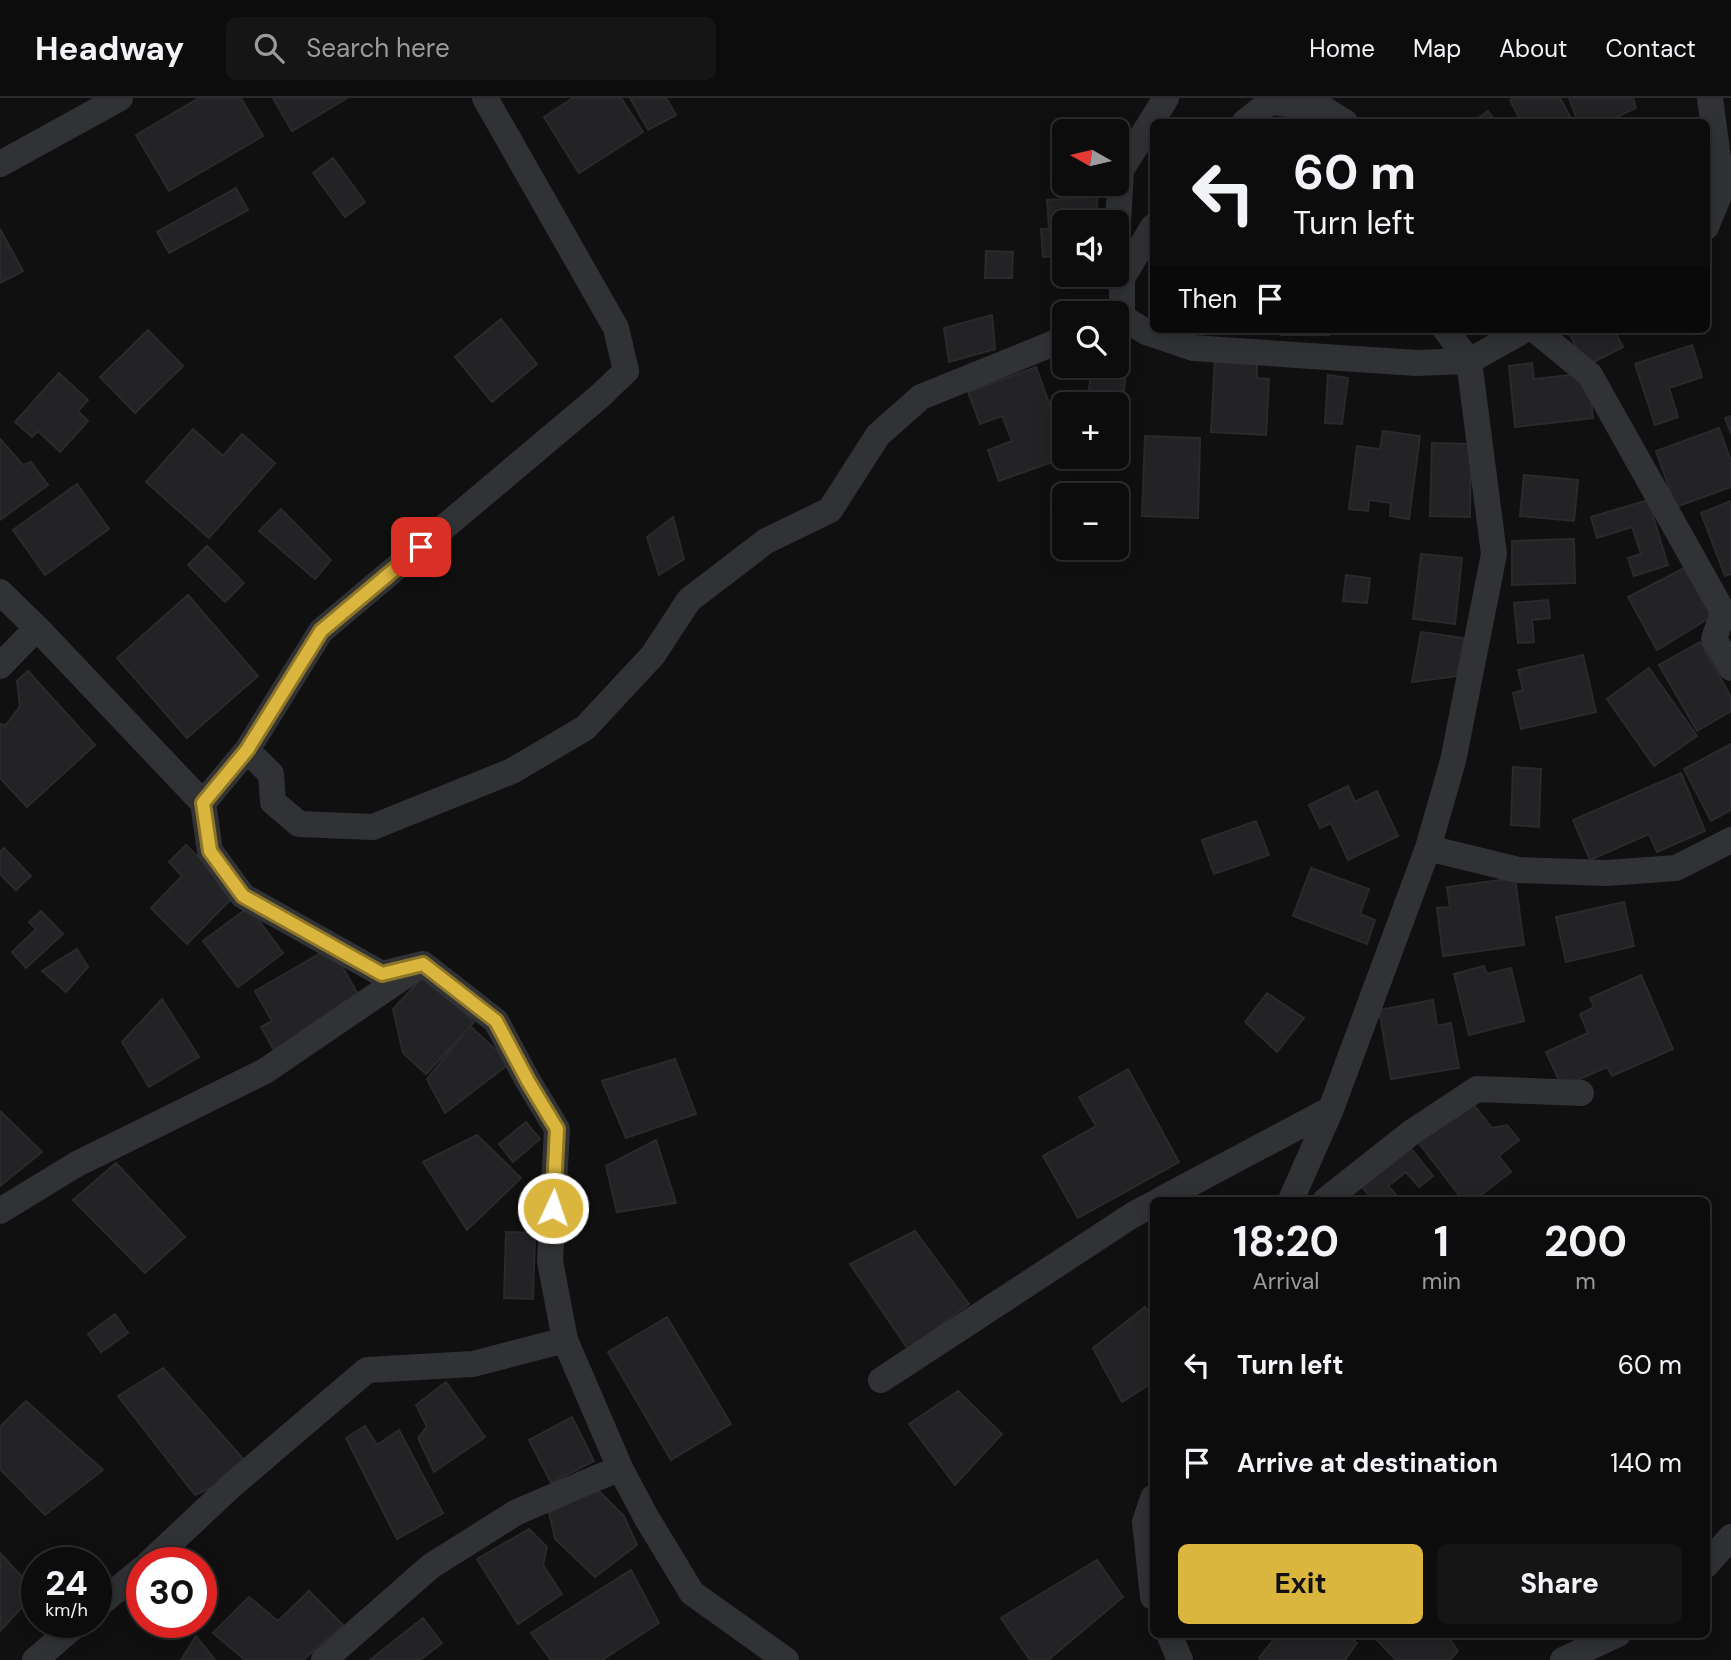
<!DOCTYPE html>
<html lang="en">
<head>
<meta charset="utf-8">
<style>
  :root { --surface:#0c0c0d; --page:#151516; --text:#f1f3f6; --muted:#9a9b9d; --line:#2c2c2e; --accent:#dab63f }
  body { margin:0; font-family:"DM Sans",sans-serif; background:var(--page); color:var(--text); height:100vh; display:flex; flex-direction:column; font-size:26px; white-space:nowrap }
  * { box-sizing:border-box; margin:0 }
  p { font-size:23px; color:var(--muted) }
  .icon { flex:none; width:38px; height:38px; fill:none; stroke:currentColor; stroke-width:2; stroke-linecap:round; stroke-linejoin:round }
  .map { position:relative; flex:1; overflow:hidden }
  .side { position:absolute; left:1150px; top:1099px; width:560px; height:441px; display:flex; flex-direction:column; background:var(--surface); border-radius:10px; box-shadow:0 4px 18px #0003,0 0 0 2px var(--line) }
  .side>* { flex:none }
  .banner { position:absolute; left:1150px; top:21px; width:560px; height:214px; border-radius:10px; box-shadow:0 4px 18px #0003,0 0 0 2px var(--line); background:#0c0c0d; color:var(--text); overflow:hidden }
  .needle { width:46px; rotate:278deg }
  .tools { position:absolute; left:1052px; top:21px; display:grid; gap:14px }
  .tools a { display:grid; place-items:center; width:77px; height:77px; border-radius:10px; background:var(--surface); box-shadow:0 4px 18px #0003,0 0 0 2px var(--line); font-size:35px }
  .speed { position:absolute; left:21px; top:1449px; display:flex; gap:14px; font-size:35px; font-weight:700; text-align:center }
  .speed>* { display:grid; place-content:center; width:91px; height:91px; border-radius:50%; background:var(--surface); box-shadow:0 4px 18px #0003,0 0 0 2px var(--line); line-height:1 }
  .speed small { font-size:18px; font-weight:400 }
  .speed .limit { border:10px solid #d22; background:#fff; color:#111 }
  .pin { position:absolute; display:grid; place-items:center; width:60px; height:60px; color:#fff; margin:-30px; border-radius:14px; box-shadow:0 4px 10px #0006 }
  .me { position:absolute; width:77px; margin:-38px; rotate:3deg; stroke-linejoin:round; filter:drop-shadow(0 0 5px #0008) }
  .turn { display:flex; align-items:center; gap:24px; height:147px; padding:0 28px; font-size:32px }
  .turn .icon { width:91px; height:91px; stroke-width:2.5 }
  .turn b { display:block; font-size:49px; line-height:60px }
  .then { display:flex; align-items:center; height:66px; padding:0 28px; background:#0003; gap:14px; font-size:26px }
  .eta { display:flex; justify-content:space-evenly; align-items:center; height:119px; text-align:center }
  .eta b { font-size:42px; font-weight:700; line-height:49px }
  .button { display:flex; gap:14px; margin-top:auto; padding:14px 28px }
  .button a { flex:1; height:80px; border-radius:10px; background:var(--accent); color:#111; font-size:28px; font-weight:700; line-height:80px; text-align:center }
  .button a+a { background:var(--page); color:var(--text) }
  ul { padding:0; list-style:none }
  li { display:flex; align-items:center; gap:21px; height:98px; padding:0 28px }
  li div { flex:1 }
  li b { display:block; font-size:26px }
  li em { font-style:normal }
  header { display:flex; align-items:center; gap:42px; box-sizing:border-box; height:98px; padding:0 35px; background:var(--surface); border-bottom:2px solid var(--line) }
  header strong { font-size:33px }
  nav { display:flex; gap:38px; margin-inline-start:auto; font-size:24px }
  .search { width:490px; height:63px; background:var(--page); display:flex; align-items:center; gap:18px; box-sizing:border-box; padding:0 24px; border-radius:10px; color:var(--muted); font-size:26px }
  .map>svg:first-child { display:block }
  .building { fill:#232325; stroke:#2a2a2d; stroke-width:2 }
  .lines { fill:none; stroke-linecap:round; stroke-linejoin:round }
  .street { stroke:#313235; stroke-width:26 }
  .route-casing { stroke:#8e7629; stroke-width:18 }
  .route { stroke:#dab63f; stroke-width:12 }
</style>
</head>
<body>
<header>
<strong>Headway</strong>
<div class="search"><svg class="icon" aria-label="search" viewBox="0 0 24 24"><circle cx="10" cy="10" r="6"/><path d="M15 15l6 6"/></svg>Search here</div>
<nav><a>Home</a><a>Map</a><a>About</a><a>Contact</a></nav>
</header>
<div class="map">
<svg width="1731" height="1562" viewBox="0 0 1731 1562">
  <rect width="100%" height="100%" fill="#101011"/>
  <path class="building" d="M199,0H241L263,38L169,93L136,37Z
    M273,0H347L292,33Z
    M573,0H621L643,34L579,75L544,19Z
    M630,0H666L676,17L648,32Z
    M1514,0H1560L1573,24H1521L1510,2Z
    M1569,0H1633L1636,10L1606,24H1578Z
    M1488,13L1496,24H1473Z
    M333,60L365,104L345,119L313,75Z
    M236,90L248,112L169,155L157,134Z
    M1097,99L1098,124H1064V158L1043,159L1041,131H1049L1047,102Z
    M0,131L23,173L0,185Z
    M986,153L1013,154L1012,180H985Z
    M992,217L995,251L949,264L944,230Z
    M501,221L537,266L492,304L455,259Z
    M1281,231H1329V237H1281Z
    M1567,231H1614L1623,249L1586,268Z
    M148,232L183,268L135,315L100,279Z
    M1116,242L1129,244L1123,302L1088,298L1092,268H1116Z
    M1692,247L1702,279L1669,290L1678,319L1655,327L1635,266Z
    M1215,261L1257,264V280L1269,281L1266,337L1211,334Z
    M1532,265L1534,281L1588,275L1593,320L1515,329L1509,268Z
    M1036,269L1064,346V359H1066L999,383L988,352L1012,343L1002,318L980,326L968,294Z
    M59,275L88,302L78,313L88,323L60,354L38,333L32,339L15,324Z
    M1328,277L1348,280L1342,326L1325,325Z
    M1731,318V336L1725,320Z
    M1719,330L1731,363V389L1676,409L1656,353Z
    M193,331L223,358L242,336L275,365L209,440L146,384Z
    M1383,333L1420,338L1409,421L1390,418L1391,405L1369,402L1368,413L1349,411L1357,348L1380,351Z
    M1145,338L1200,340L1198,420L1142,418Z
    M0,341L23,367L31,364L48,387L0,422Z
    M1432,345L1471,346L1470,419L1430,418Z
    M1524,377L1578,382L1574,423L1520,418Z
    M77,386L109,431L45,477L13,432Z
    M1648,402L1668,467L1634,478L1628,460L1641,456L1632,429L1597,440L1591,419Z
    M1731,403V476L1725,478L1701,415Z
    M281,411L331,462L315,481L259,433Z
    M673,419L684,461L659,477L647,439Z
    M1574,441L1575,485L1512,487V443Z
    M207,448L244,485L225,504L188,467Z
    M1421,456L1462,460L1455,526L1413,521Z
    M1688,468L1714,517L1657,552L1628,499Z
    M1346,477L1370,480L1367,505L1343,503Z
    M188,497L258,578L187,640L117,560Z
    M1548,502L1550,520L1532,522L1534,544L1518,545L1514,505Z
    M1421,534L1464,540L1457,578L1412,584Z
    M1700,544L1731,599V613L1697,633L1659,567Z
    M1583,557L1596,614L1521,631L1513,595L1523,592L1518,572Z
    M1649,570L1697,638L1654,668L1607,601Z
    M28,573L95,647L27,709L0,680V626L6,627L20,608L17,583Z
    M1731,646V712L1711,723L1684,671Z
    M1513,669L1541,671L1539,729L1511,727Z
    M1681,675L1705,733L1657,754L1649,736L1590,762L1573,722Z
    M1348,688L1355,704L1377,693L1398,738L1348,762L1331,725L1320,730L1309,707Z
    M1256,723L1269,757L1214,776L1202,742Z
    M186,747L236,796L187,846L151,810L182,778L169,764Z
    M4,750L31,778L16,792L0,776V754Z
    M1311,770L1369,791L1360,816L1375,822L1367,846L1293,818Z
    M1515,780L1524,847L1443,858L1437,810L1450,809L1447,789Z
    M1624,804L1634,848L1566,864L1556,819Z
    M249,809L283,855L238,889L203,843Z
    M41,813L63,836L26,870L12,854L36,831L29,824Z
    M331,849L359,898L275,954L261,929L272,923L255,893Z
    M77,851L88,869L66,894L42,873Z
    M1484,868L1487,876L1511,870L1524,923L1469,937L1454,876Z
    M1641,877L1673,951L1612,978L1607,969L1562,989L1546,954L1588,935L1580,916L1594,909L1590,900Z
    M424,878L474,924L426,976L403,955L393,911Z
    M1267,895L1304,920L1277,954L1245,924Z
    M162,901L199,959L149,989L122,944Z
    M1433,902L1437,928L1451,925L1459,970L1391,981L1379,912Z
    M470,928L510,965L445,1015L427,981Z
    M675,961L696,1016L626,1040L602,983Z
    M1128,971L1179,1064L1078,1120L1043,1058L1096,1028L1079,999Z
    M1470,1002L1492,1030L1507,1027L1519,1042L1499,1058L1511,1074L1474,1102H1463L1418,1044Z
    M0,1013L42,1054L0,1088Z
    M526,1024L540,1041L513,1064L499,1046Z
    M477,1037L521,1080L467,1132L423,1064Z
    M656,1042L676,1105L617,1114L606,1068Z
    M1410,1049L1433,1078L1419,1089L1406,1074L1388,1088L1398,1099L1393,1102H1373L1362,1089Z
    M116,1065L185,1139L145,1175L73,1102Z
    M915,1133L969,1206L908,1251L850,1166Z
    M506,1134L535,1135L533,1201L504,1200Z
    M1145,1209L1153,1219V1284L1122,1304L1093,1250Z
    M115,1216L128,1235L101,1254L88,1236Z
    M667,1219L731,1326L671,1362L608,1254Z
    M163,1270L252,1371L195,1397L118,1298Z
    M446,1284L485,1339L434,1374L418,1340L427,1329L416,1307Z
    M958,1293L1002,1336L955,1387L909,1326Z
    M26,1303L103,1372L45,1417L0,1371V1329Z
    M572,1319L594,1363L551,1385L529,1342Z
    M365,1328L377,1347L399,1332L443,1415L397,1441L346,1340Z
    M597,1391L624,1418L637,1447L595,1479L555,1441L549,1415Z
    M529,1431L547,1449L543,1467L562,1496L518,1526L477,1461Z
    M0,1455L36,1494L0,1533Z
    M1097,1462L1123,1499L1048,1562H1030L1001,1520Z
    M631,1472L659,1525L602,1562H551L531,1535Z
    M309,1493L343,1527L303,1562H245L213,1535L249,1499L278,1523Z
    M423,1520L442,1545L420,1562H370Z
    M1278,1536H1346L1357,1545L1345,1562H1261L1259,1560Z
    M1371,1536H1446L1458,1553L1450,1562H1396Z
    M196,1538L215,1562H181Z"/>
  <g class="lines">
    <path class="street" d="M485,0L616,230L626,273L600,298L321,533L247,652L203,705L210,753L243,798L382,876L423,866L496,923L528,983L557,1031L550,1163L565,1242L620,1370L646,1419L692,1495L786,1562
      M1271,4L1322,10L1345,24
      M1245,24L1275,0
      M0,66L120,0
      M1153,129L1122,180V219L1146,234L1193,250L1416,265L1469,263L1526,231
      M1706,129L1722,90L1710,0
      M1122,180L1117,142L1121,72L1166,0
      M1534,231L1590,277L1723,514L1714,541L1731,570
      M0,494L37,530L203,705
      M0,568L37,530
      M247,652L271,676L273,704L299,726L373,729L512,673L585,630L653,557L689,502L766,443L830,412L878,337L921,299L1064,241
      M1428,750L1518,772L1607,775L1676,770L1731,742
      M1160,1102L1331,1011
      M1291,1102L1331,1011L1428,750L1453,663L1494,456L1469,263L1445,231
      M1326,1102L1412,1034L1477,991L1581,995
      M0,1113L77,1066L265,973L409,875
      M881,1282L1131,1118L1153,1106
      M1153,1400L1145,1424L1153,1499
      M149,1465L231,1388L367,1272L473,1266L565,1242
      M1706,1467L1731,1439
      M96,1509L142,1471
      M1169,1536L1180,1562
      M35,1562L79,1524
      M324,1562L431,1468L517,1414L620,1370
      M1563,1562L1618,1536"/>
  </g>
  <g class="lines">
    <g class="route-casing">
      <path id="route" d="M421,449L321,533L247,652L203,705L210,753L243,798L382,876L423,866L496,923L528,983L557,1031L553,1110"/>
    </g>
    <use href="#route" class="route"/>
  </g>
</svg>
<div class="tools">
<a><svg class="needle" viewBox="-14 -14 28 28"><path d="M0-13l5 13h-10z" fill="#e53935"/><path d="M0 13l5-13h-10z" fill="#9a9b9d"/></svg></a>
<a><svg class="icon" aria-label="sound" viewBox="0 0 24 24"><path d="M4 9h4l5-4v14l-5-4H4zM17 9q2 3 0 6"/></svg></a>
<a><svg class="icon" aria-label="search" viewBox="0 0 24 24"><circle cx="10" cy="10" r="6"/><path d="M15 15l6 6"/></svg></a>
<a>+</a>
<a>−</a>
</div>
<div class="speed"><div>24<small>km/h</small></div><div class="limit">30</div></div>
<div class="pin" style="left:421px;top:449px;background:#d93025"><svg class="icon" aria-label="arrive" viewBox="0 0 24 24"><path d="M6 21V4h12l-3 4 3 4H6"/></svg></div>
<svg class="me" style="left:553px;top:1110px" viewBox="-20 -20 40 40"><circle r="17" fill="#dab63f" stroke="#fff" stroke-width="3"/><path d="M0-11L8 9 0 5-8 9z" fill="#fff"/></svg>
<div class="banner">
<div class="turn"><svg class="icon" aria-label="left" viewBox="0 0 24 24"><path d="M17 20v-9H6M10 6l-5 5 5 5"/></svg><div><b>60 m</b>Turn left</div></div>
<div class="then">Then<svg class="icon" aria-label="arrive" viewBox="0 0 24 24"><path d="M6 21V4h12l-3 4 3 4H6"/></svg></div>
</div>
<section class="side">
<div class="eta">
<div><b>18:20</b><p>Arrival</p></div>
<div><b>1</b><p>min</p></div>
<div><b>200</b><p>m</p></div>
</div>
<ul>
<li><svg class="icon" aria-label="left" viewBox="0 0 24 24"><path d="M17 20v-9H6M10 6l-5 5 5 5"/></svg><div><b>Turn left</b></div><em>60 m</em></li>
<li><svg class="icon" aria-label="arrive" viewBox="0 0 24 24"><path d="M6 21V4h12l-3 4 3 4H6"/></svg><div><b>Arrive at destination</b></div><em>140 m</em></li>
</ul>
<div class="button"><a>Exit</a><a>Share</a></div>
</section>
</div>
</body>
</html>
